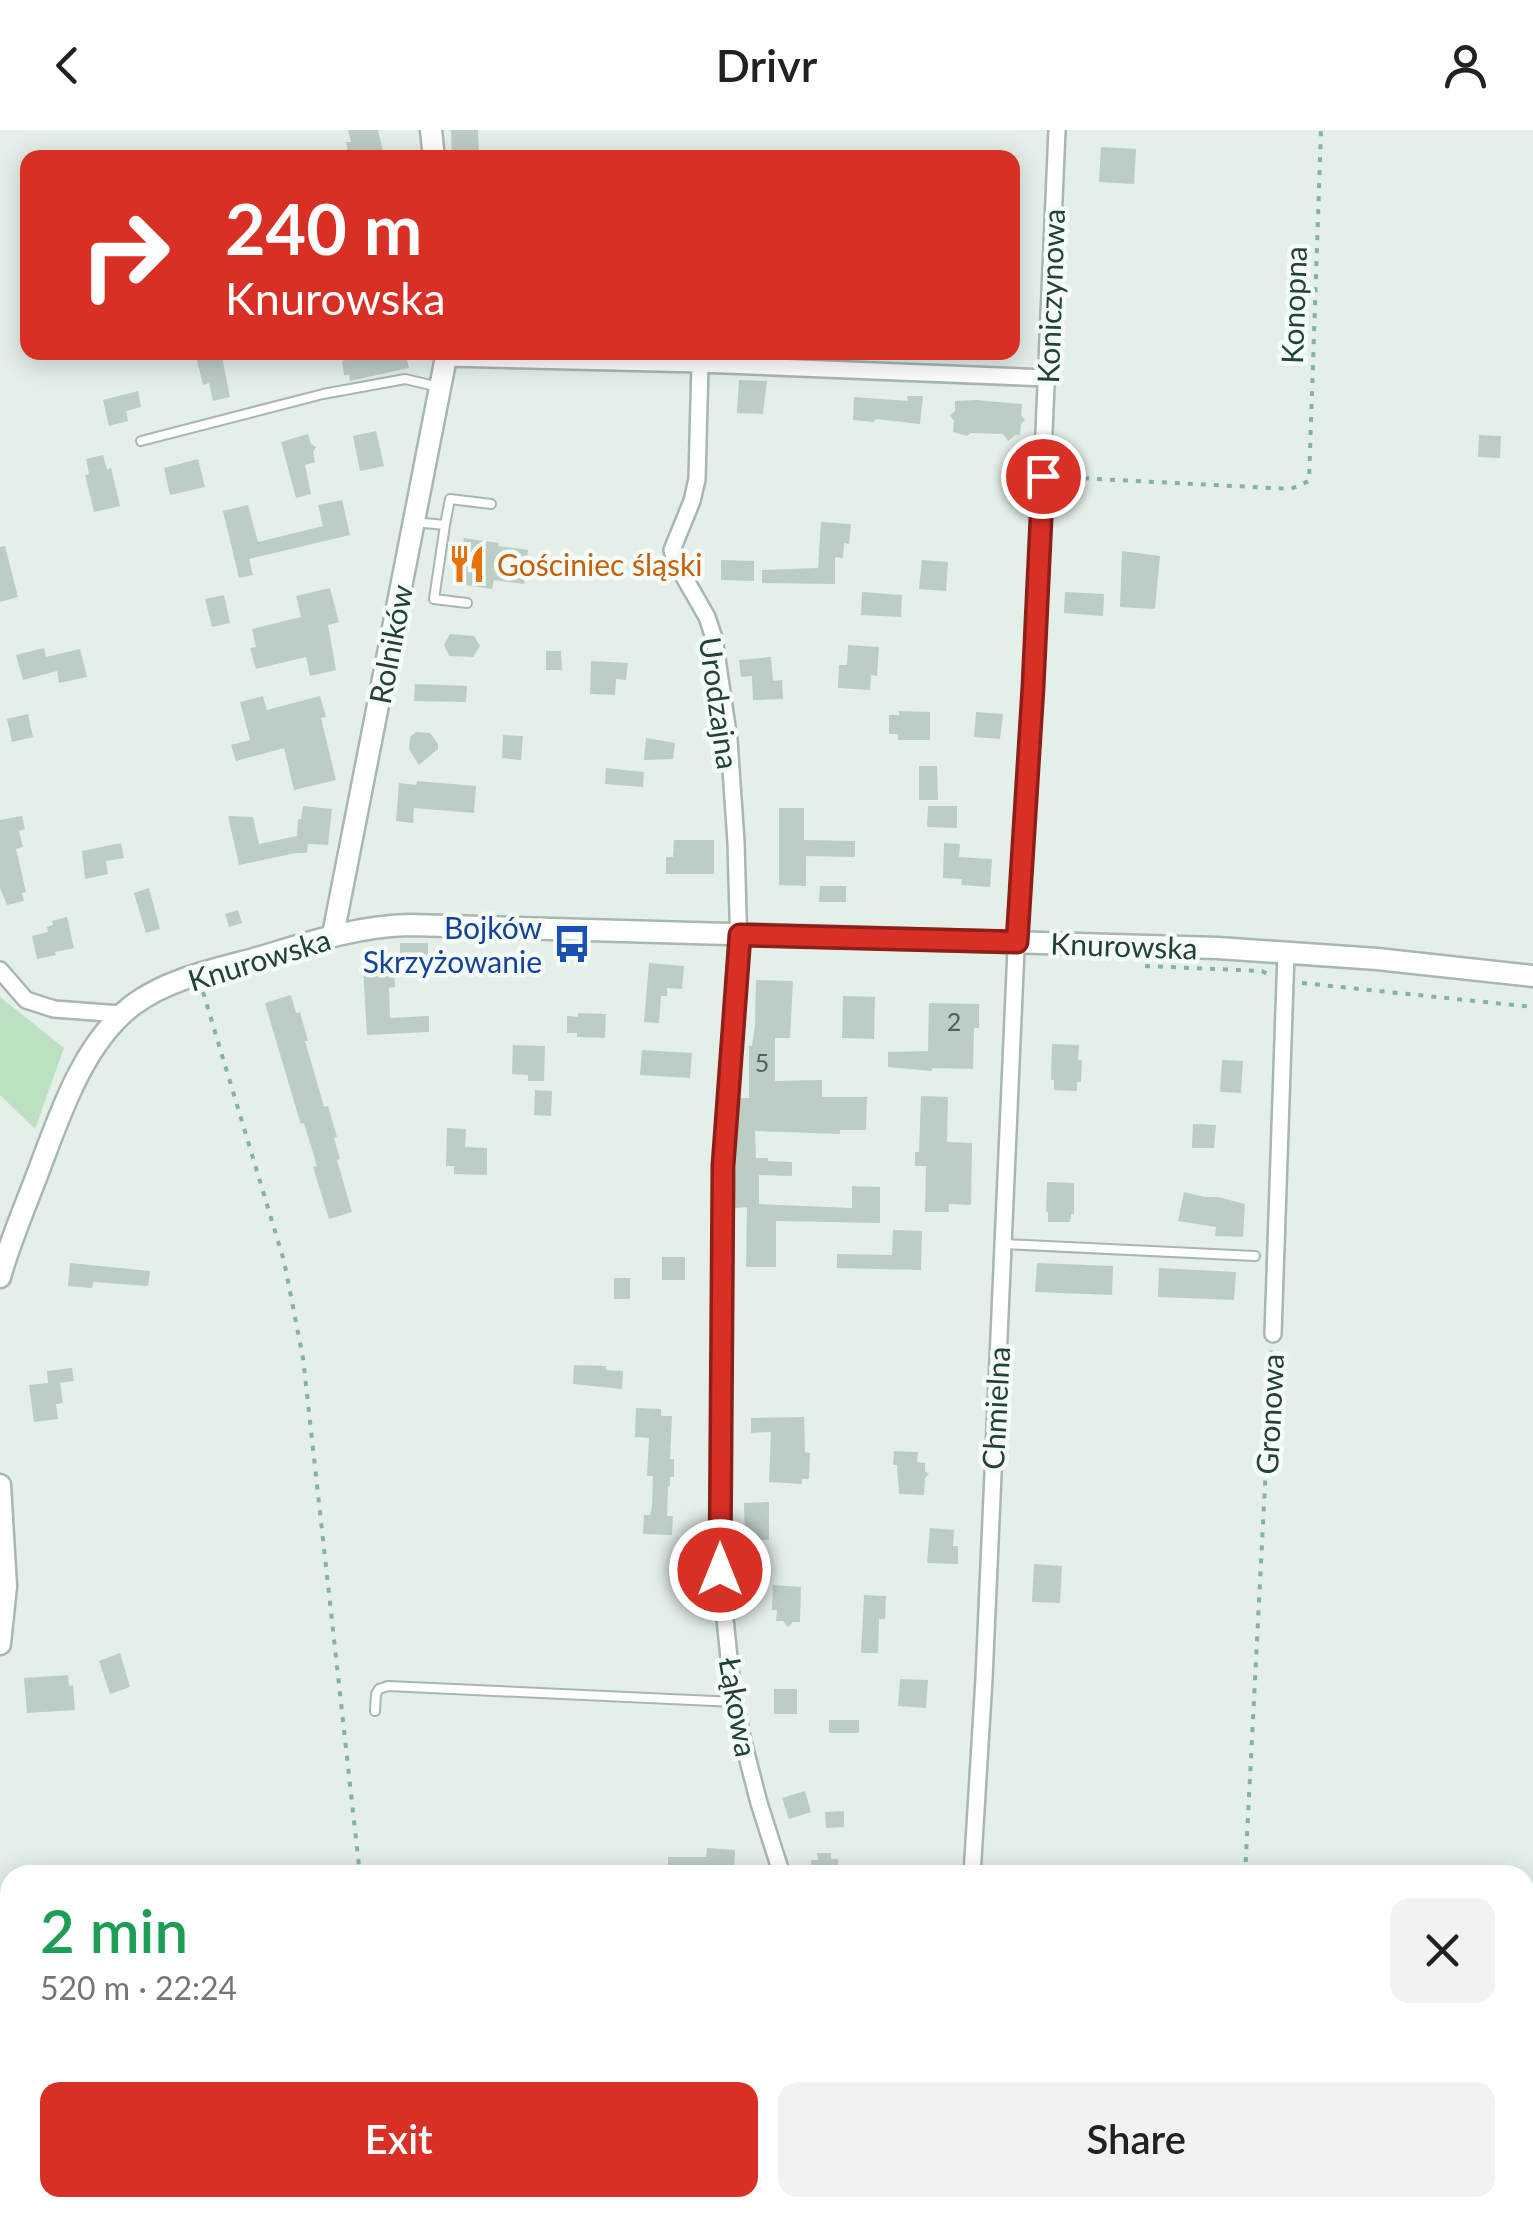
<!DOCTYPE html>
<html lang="en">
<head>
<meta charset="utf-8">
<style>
  :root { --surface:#fff; --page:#f2f2f2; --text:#202124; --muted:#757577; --accent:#d93025 }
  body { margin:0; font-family:Lato,sans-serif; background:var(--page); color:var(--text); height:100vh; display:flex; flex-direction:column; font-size:38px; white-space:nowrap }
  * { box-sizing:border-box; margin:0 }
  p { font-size:32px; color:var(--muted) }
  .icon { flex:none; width:55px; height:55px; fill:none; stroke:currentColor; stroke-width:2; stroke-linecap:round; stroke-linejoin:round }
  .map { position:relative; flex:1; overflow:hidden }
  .drawer { position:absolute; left:0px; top:1735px; width:1535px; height:352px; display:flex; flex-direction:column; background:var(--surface); border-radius:30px 30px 0 0; box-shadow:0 5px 25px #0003 }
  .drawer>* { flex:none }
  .top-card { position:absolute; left:20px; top:20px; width:1000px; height:210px; border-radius:20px; box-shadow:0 5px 25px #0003; background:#d93025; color:#fff; overflow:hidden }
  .pin { position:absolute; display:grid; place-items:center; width:85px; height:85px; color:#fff; margin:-42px; border:5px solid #fff; border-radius:50%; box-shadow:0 2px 10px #0007 }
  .me { position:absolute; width:110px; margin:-55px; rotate:0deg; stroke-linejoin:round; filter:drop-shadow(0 0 8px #0008) }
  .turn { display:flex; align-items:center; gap:35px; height:210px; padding:0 40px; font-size:45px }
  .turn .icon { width:130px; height:130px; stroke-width:2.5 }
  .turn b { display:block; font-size:70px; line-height:85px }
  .round { display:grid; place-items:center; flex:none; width:105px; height:105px; border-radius:20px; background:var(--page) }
  .headline { display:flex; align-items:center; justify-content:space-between; height:170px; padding:0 40px }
  h1 { font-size:60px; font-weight:600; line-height:75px; color:#1e9e55 }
  .button { display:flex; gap:20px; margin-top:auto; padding:20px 40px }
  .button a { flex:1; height:115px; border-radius:20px; background:var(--accent); color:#fff; font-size:40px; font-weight:600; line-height:115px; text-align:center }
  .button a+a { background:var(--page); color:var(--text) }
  header { display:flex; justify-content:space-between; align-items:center; height:130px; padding:0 40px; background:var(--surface); font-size:45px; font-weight:600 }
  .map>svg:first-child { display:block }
  .green { fill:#bce1c2 }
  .building { fill:#bccdc4 }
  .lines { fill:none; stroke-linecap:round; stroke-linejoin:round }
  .service-casing { stroke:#a6b8b0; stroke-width:12 }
  .minor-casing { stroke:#a6b8b0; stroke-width:20 }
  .tertiary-casing { stroke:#a6b8b0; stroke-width:25 }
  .path { stroke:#83b49f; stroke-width:4; stroke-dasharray:5 8; stroke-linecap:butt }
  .service { stroke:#fff; stroke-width:8 }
  .minor { stroke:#fff; stroke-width:15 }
  .tertiary { stroke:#fff; stroke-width:20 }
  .route-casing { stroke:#8d1f18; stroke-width:25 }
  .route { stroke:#d93025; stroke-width:18 }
  .labels { text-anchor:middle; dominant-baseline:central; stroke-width:9; stroke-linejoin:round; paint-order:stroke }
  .number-label { font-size:25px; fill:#48655a }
  .street-label { font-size:30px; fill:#224236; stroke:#f5fbf7 }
  .food-label { font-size:30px; fill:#c56008; stroke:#f5fbf7; text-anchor:start }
  .transit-label { font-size:30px; fill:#164399; stroke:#f5fbf7; text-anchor:end }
</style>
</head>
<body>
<header><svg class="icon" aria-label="back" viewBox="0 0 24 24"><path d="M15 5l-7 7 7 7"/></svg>Drivr<svg class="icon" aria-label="person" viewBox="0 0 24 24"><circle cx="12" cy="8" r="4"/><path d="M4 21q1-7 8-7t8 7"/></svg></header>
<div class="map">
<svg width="1533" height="2086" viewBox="0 0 1533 2086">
  <rect width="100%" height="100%" fill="#e4efe9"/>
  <path class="green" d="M0,867L64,918L35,999L0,965Z"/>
  <path class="building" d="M348,0H378L383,21L349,28L346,12H351Z
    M451,0H478L479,28H452Z
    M1101,17L1136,19L1134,54L1099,52Z
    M195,222H221L230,267L213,271L209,253L203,255Z
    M376,222H405L409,238L350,251L349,245H344L342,231Z
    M739,250L767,251L763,284L737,283Z
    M138,261L141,277L126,281L128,291L109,296L103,270Z
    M907,266H923L920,294L875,289L874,292L853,290L854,267L908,271Z
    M976,270L1022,274L1021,285L1025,290L1021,294L1020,305H1015L1008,311L1003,304L971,303L967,306L953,302L954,291L950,285L955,281V271Z
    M376,301L384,336L360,341L353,306Z
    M308,304L311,314L316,317L313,322L315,332L305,335L311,364L296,368L281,312Z
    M1479,305L1501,306L1500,328L1478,327Z
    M103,325L107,340L111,338L120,376L94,382L85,345L89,344L86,329Z
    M198,329L205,357L170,365L164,338Z
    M342,370L350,405L249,429L253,445L239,448L223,381L248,375L258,412L323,396L318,375Z
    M821,392L851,394L849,414L844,413L843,428L835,427V454L762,453V440L818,438Z
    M464,408L499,413L498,416L528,420L524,454L494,450L492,459L458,454Z
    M5,416L18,467L0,472V417Z
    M1122,421L1160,426L1155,479L1120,477Z
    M721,430L754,431V451L721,450Z
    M922,430L948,432L946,461L919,459Z
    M330,458L339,492L328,495L336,540L310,546L306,527L256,539L250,518L256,517L252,499L301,487L296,466Z
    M862,462L902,465L901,487L861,485Z
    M1065,462L1104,464L1103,486L1064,483Z
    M224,465L230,493L212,497L205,469Z
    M450,504L474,506L480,516L473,527L449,526L444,515Z
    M848,515L879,517L877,546L871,545L870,560L838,558L839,535H847Z
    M44,518L46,527L80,519L87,547L59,553L57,541L23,550L16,525Z
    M546,521H561L562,540H546Z
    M771,527L773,551L782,550L783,569L753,570L752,546L741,547L739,530Z
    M591,531L628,533L626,550L616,549L615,565L590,564Z
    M415,554L467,556L466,572L414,571Z
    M263,566L267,580L320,566L326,587L321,588L336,650L294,660L284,618L236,631L231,615L250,610L240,572Z
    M899,581L930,582V610H898V604H889V585H899Z
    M976,582L1003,584L1000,609L974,607Z
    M28,584L33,607L12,612L7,589Z
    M416,602L430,603L438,614V619L419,635L409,619L410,607Z
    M503,605L523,606L521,630L502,628Z
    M646,608L675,613L673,629L644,630Z
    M919,636H937L938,670H919Z
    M606,638L644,642L643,657L605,654Z
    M417,651L476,656L474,683L414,678L413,693L396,691L399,653L416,655Z
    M303,676L332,679L328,715L308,714L307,723H296L239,735L228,686L253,687L259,714L297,706L298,689H301Z
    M928,676H957V698L927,697Z
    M779,678H804V710L855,711V727L806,726V756L779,755Z
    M22,686L25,699L19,701L23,717L16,719L26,762L22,763L24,771L7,775L0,758V690Z
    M674,710H714V744H666V727H673Z
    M121,713L124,728L106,731L108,744L85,749L82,721Z
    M944,713L960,714L959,727L992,729L990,757L961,755L962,749L943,748Z
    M820,756H846V772H819Z
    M149,758L160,799L146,803L134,763Z
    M238,780L242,793L229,797L225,784Z
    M67,787L74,818L55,822L56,825L37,829L32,806L48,802L47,797L53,795L52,791Z
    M400,813H428V827L400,828Z
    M649,833L684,836L682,859L667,858V866H661L659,893L644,892Z
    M394,837L395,857L389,858L390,888L429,886V902L367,905L363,838Z
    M756,850L793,851L790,908H775V951L822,950V967H867L866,1000H840V1004L755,1001L756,1028H768V1031L792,1032V1046L759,1045V1074L852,1078V1056L880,1057V1093L776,1091V1137H746L747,1077L734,1078L739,968H749V916H752L755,895Z
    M291,865L296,883L300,882L308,911H305L324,977L328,976L337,1007L334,1008L340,1029L337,1030L352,1082L329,1089L313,1037L317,1036L304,993L301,994L298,985L265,873Z
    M843,866L875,867L874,909L842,908Z
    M929,873L979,874V898H974L973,939L932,938V941L888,937V922L928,921Z
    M578,883L606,884L605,908L577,907V903H567V886L578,887Z
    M1052,914L1079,915L1078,930H1082L1081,952H1077V961L1054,960V950H1051Z
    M513,915L545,916L544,951H528V945L512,944Z
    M642,920L692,923L690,948L640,945Z
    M1222,930L1243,931L1241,963L1220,962Z
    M535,960L552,961L551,986L534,985Z
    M921,966L948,967L947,1012L972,1013L971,1075L949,1074V1082H925L926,1036H915V1022H919Z
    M1193,994L1216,995L1214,1018H1192Z
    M447,998L466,999L465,1017L487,1018V1045L454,1044V1036H446Z
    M1047,1052L1074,1053V1084H1071L1070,1092H1048V1082H1046Z
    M1184,1062L1205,1067H1218L1245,1074L1243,1107L1215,1106L1216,1097L1178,1091Z
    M893,1100L922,1101L921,1140L837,1138V1124L892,1125Z
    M662,1127H685V1150H662Z
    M70,1133L150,1141L148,1156L93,1152L92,1158L68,1156Z
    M1037,1133L1113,1136L1112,1165L1035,1162Z
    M1159,1138L1236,1142L1234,1170L1158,1167Z
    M614,1148H630V1169H614Z
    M574,1235L606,1236V1240L623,1241L622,1259L573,1254Z
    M72,1238L74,1251L60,1253L63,1273L56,1274L58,1289L34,1292L29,1255L48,1253L47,1241Z
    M636,1278L661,1279V1286H672L670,1329H674V1347H670V1356H668L667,1386H673L672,1405L643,1404L644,1385H650L652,1377L653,1346H647L649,1308L635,1307Z
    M804,1287L805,1322L810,1323L809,1349H802V1354L769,1352L771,1302L751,1303V1288Z
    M894,1321L918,1322L917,1332L925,1333V1341L929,1344L925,1348L924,1365L899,1364L897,1335H893Z
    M769,1372V1410H745L744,1373Z
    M930,1398L954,1400L953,1416H958V1434L927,1433Z
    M1034,1434L1062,1436L1060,1473L1032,1472Z
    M773,1455L801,1457L800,1492H793L788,1497L783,1491H776L777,1480H772Z
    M864,1465L886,1466L885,1489H879L878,1523H861Z
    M120,1523L130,1557L110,1564L99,1531Z
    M68,1545L69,1556L73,1555L75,1580L27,1583L24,1548Z
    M900,1549L928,1550L926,1578L898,1576Z
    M774,1559H797V1584H774Z
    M829,1590H859V1603H829Z
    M805,1661L811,1682L789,1689L782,1668Z
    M844,1681V1697L826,1698L825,1682Z
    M707,1718L735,1720L734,1745L681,1743V1745H668V1727H706Z
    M817,1723H831V1729H838L839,1745H811V1730H818Z"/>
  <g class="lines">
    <g class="service-casing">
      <path id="service" d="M141,311L323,264L405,249L439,257
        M414,392L445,395L434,469L467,473
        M445,395L450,369L491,374
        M1003,1114L1255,1126
        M375,1581L376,1564L379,1559L388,1556L735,1572"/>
    </g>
    <g class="minor-casing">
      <path id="minor" d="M446,228L700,234L1046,248
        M700,234L697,349L692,371L672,420L676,433L707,487L714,508L729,610L736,712L739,822L723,1036L720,1440L732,1557L742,1607L759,1673L782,1745
        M0,840L26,870L54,879L121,884
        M1273,1204L1286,822
        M972,1745L984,1549L1016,819L1033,557L1057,0"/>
    </g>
    <g class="tertiary-casing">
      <path id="tertiary" d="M431,0L434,28
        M333,805L447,222
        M0,1147C9,1115 22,1084 34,1053C57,994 80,915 133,875C169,848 218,839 261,827C310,812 358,796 410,795L1218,818L1377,829L1533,846
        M0,1355L6,1456L0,1514"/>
    </g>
    <path class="path" d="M1058,347L1291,359L1309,351L1321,0
      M1145,836L1262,841L1269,845
      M1302,853L1533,877
      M203,862L284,1131L303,1228L360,1745
      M1245,1745L1272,1218
      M395,2078L396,2086
      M1226,2086V2078"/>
    <use href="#service" class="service"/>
    <use href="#minor" class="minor"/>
    <use href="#tertiary" class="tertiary"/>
  </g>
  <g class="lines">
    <g class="route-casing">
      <path id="route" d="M720,1440L723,1036L740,805L1017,812L1033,557L1043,346"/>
    </g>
    <use href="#route" class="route"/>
  </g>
  <defs>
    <g id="restaurant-bare" transform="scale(3)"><path d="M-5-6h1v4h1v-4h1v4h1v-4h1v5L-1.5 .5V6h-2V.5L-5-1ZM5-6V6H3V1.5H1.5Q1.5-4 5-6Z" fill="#e8710a" stroke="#f5fbf7" stroke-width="2.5" paint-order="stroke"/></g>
    <g id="bus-bare" transform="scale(3)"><path d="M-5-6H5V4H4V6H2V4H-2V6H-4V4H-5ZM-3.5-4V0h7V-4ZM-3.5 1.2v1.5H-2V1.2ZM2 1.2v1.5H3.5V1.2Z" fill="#1a4fb4" stroke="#f5fbf7" stroke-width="2.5" paint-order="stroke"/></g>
  </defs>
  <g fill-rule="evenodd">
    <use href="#restaurant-bare" x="467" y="434"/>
    <use href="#bus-bare" x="572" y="814"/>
  </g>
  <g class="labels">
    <g class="number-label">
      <text x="954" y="891">2</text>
      <text x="762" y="932">5</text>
    </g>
    <g class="street-label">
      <text transform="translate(1050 166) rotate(-88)">Koniczynowa</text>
      <text transform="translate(1293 175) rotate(-88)">Konopna</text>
      <text transform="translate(390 514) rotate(-79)">Rolników</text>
      <text transform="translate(720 573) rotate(82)">Urodzajna</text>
      <text transform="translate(1124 815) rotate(2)">Knurowska</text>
      <text transform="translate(259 829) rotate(-17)">Knurowska</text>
      <text transform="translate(995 1278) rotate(-87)">Chmielna</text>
      <text transform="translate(1269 1284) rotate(-87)">Gronowa</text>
      <text transform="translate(739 1577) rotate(80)">Łąkowa</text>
    </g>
    <g class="food-label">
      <text x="497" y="434">Gościniec śląski</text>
    </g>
    <g class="transit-label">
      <text x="542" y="797">Bojków<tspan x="542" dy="34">Skrzyżowanie</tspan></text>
    </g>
  </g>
</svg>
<div class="pin" style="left:1043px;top:346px;background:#d93025"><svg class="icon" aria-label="arrive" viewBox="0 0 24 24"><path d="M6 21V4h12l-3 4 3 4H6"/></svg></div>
<svg class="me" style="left:720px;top:1440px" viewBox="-20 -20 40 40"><circle r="17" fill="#d93025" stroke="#fff" stroke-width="3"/><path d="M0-11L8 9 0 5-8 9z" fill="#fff"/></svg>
<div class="top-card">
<div class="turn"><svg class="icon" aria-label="right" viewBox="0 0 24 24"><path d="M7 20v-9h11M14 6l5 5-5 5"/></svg><div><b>240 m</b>Knurowska</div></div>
</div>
<section class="drawer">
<div class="headline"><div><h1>2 min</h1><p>520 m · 22:24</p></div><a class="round"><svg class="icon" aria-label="close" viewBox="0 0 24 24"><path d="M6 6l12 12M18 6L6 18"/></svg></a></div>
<div class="button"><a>Exit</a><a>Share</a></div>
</section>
</div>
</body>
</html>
